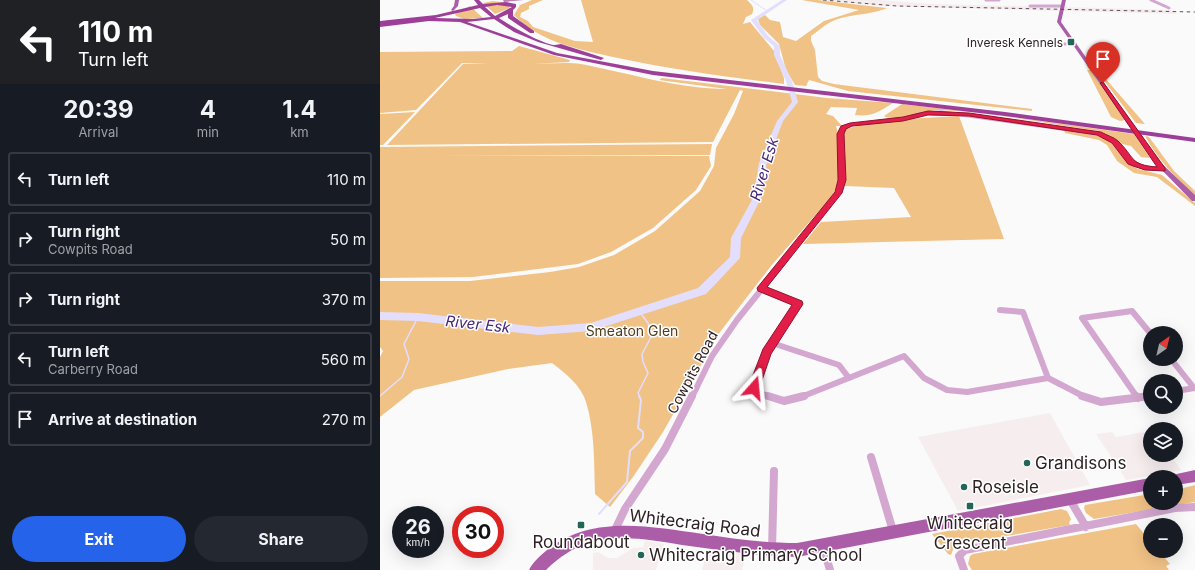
<!DOCTYPE html>
<html lang="en">
<head>
<meta charset="utf-8">
<style>
  :root { --surface:#171b24; --page:#242831; --text:#f1f3f6; --muted:#9ea1a6; --line:#363941; --accent:#2563eb }
  body { margin:0; font-family:Inter,sans-serif; background:var(--page); color:var(--text); height:100vh; display:flex; flex-direction:column; font-size:15px; white-space:nowrap }
  * { box-sizing:border-box; margin:0 }
  p { font-size:13px; color:var(--muted) }
  .icon { flex:none; width:22px; height:22px; fill:none; stroke:currentColor; stroke-width:2; stroke-linecap:round; stroke-linejoin:round }
  .map { position:relative; flex:1; overflow:hidden }
  .sheet { display:flex; flex-direction:column; background:var(--surface); width:380px }
  .sheet>* { flex:none }
  .hud { background:#202124; color:#fff; overflow:hidden }
  .needle { width:26px; rotate:34deg }
  .tools { position:absolute; left:763px; top:326px; display:grid; gap:8px }
  .tools a { display:grid; place-items:center; width:40px; height:40px; border-radius:50%; background:var(--surface); box-shadow:0 4px 16px #0002; font-size:20px }
  .speed { position:absolute; left:12px; top:506px; display:flex; gap:8px; font-size:20px; font-weight:700; text-align:center }
  .speed>* { display:grid; place-content:center; width:52px; height:52px; border-radius:50%; background:var(--surface); box-shadow:0 4px 16px #0002; line-height:1 }
  .speed small { font-size:10px; font-weight:400 }
  .speed .limit { border:6px solid #d22; background:#fff; color:#111 }
  .pin { position:absolute; display:grid; place-items:center; width:34px; height:34px; color:#fff; margin:-41px -17px; border-radius:50% 50% 50% 0; rotate:-45deg; box-shadow:0 0 4px #0007 }
  .pin .icon { rotate:45deg }
  .me { position:absolute; width:44px; margin:-22px; rotate:18deg; stroke-linejoin:round; filter:drop-shadow(0 0 3px #0008) }
  .turn { display:flex; align-items:center; gap:14px; height:84px; padding:0 12px; font-size:18px }
  .turn .icon { width:52px; height:52px; stroke-width:2.5 }
  .turn b { display:block; font-size:28px; line-height:34px }
  .eta { display:flex; justify-content:space-evenly; align-items:center; height:68px; text-align:center }
  .eta b { font-size:24px; font-weight:700; line-height:28px }
  .primary-button { display:flex; gap:8px; margin-top:auto; padding:8px 12px }
  .primary-button a { flex:1; height:46px; border-radius:24px; background:var(--accent); color:#fff; font-size:16px; font-weight:700; line-height:46px; text-align:center }
  .primary-button a+a { background:var(--page); color:var(--text) }
  ul { padding:0; list-style:none }
  li { display:flex; align-items:center; gap:12px; height:54px; margin:0 8px 6px; padding:0 4px; border:2px solid var(--line); border-radius:4px }
  li div { flex:1 }
  li b { display:block; font-size:15px }
  li em { font-style:normal }
  main { display:flex; flex:1; min-height:0 }
  .map>svg:first-child { display:block }
  .built { fill:#f6edef }
  .green { fill:#f1c286 }
  .lines { fill:none; stroke-linecap:round; stroke-linejoin:round }
  .stream-far2 { stroke:#e4defd; stroke-width:1 }
  .stream-far1 { stroke:#e4defd; stroke-width:1.5 }
  .stream { stroke:#e4defd; stroke-width:2 }
  .river { fill:#e4defd; fill-rule:evenodd }
  .street-far4 { stroke:#d3a7cf; stroke-width:3 }
  .street-far3 { stroke:#d3a7cf; stroke-width:3.5 }
  .street-far2 { stroke:#d3a7cf; stroke-width:4.5 }
  .street-far1 { stroke:#d3a7cf; stroke-width:6 }
  .street { stroke:#d3a7cf; stroke-width:8 }
  .secondary { fill:#bd7cb8; fill-rule:evenodd }
  .primary { fill:#ac5da8; fill-rule:evenodd }
  .highway { fill:#9d3f99; fill-rule:evenodd }
  .rail { stroke:#5b5154; stroke-width:1; stroke-dasharray:3.5 3.5; stroke-linecap:butt }
  .route { fill:#e11d48; stroke:#92132f }
  .poi-dot { fill:#236657; stroke:#fff; stroke-width:1.5 }
  .labels { text-anchor:middle; dominant-baseline:central; stroke-width:3; stroke-linejoin:round; paint-order:stroke }
  .far-poi-label { font-size:12px; fill:#2e2124; stroke:#fff; text-anchor:end }
  .park-label { font-size:14px; fill:#503a1c; stroke:#fff }
  .street-label { font-size:14px; fill:#2e2124; stroke:#fff }
  .water-label { font-size:15px; font-style:italic; fill:#45277c; stroke:#fff }
  .near-poi-label { font-size:17px; fill:#2e2124; stroke:#fff; text-anchor:start }
  .near-street-label { font-size:17px; fill:#2e2124; stroke:#fff }
</style>
</head>
<body>
<main>
<section class="sheet">
<div class="hud">
<div class="turn"><svg class="icon" aria-label="left" viewBox="0 0 24 24"><path d="M17 20v-9H6M10 6l-5 5 5 5"/></svg><div><b>110 m</b>Turn left</div></div>
</div>
<div class="eta">
<div><b>20:39</b><p>Arrival</p></div>
<div><b>4</b><p>min</p></div>
<div><b>1.4</b><p>km</p></div>
</div>
<ul>
<li><svg class="icon" aria-label="left" viewBox="0 0 24 24"><path d="M17 20v-9H6M10 6l-5 5 5 5"/></svg><div><b>Turn left</b></div><em>110 m</em></li>
<li><svg class="icon" aria-label="right" viewBox="0 0 24 24"><path d="M7 20v-9h11M14 6l5 5-5 5"/></svg><div><b>Turn right</b><p>Cowpits Road</p></div><em>50 m</em></li>
<li><svg class="icon" aria-label="right" viewBox="0 0 24 24"><path d="M7 20v-9h11M14 6l5 5-5 5"/></svg><div><b>Turn right</b></div><em>370 m</em></li>
<li><svg class="icon" aria-label="left" viewBox="0 0 24 24"><path d="M17 20v-9H6M10 6l-5 5 5 5"/></svg><div><b>Turn left</b><p>Carberry Road</p></div><em>560 m</em></li>
<li><svg class="icon" aria-label="arrive" viewBox="0 0 24 24"><path d="M6 21V4h12l-3 4 3 4H6"/></svg><div><b>Arrive at destination</b></div><em>270 m</em></li>
</ul>
<div class="primary-button"><a>Exit</a><a>Share</a></div>
</section>
<div class="map">
<svg width="815" height="570" viewBox="0 0 815 570">
  <rect width="100%" height="100%" fill="#fafafa"/>
  <path class="built" d="M437,0H500L552,4L679,7V11L502,6Z
    M685,7L790,10L798,14L683,11Z
    M670,413L710,485L578,511L538,437Z
    M770,431V455H790L801,470L746,480L716,434L732,432L736,437Z
    M265,541L284,544L276,570H213V553L218,552L228,558H237L253,548L263,547Z
    M327,550L366,554L362,570H322Z"/>
  <path class="green" d="M152,0H163L149,6V9L141,13L140,17L148,21L153,27L195,41L213,42L201,0H367C372,5 375,7 372,14L366,17L363,24L370,22L394,51L404,78V84C346,77 289,69 233,57C198,49 159,42 134,15L140,5Z
    M422,0H437L507,8C489,16 467,13 449,23C443,26 437,32 431,36V41L435,50L438,77L442,81L454,84L652,109V111L468,91L429,80L426,86L415,85L406,70L399,44L380,25L378,19L385,15L390,20L400,22L403,37L416,41L444,21L479,10Z
    M113,1L127,3L130,8L115,14L103,3Z
    M90,6L103,18L84,19L76,16L75,14Z
    M139,46L190,60L189,62L152,64C168,64 186,62 201,64C249,73 298,89 347,89L279,80L282,78L447,98L513,103C498,112 493,117 475,115L477,108L451,107L446,114L453,116L462,126H456L458,134L459,183L452,196L391,266L340,332L283,432L253,477L230,507L215,494C214,464 215,431 206,402C201,385 185,373 172,363L128,369L34,390L0,417V357L3,351L0,347V281H90L170,272L199,267L234,255L275,231L320,191L334,166L336,148L354,114L363,91L360,90L333,142L7,145L83,64H108L82,63L36,110L0,113V52L132,51Z
    M707,70H711L745,120L740,121L731,117Z
    M722,78H725L765,124L756,123Z
    M522,104L626,116L754,134L770,158L761,157L751,146L742,144L731,136L719,131C666,124 614,112 561,110C546,109 516,123 504,116Z
    M35,112L3,145H0V114Z
    M579,116L624,239L423,244L441,222L531,217L514,188L465,186L463,134C465,130 468,128 473,127C505,119 545,118 579,116Z
    M684,130L721,136L730,140L748,163L758,169L782,175L815,203V206L777,177L754,173L737,161L727,145L719,140L685,133Z
    M765,136L769,137L794,171L815,191V195C795,177 778,160 765,136Z
    M332,144L330,155L51,156H329L331,166L316,190L273,228L231,252L198,264L93,277L0,278V147Z
    M815,485V502L714,519L706,513L704,508L705,505L770,494V503H796V490Z
    M681,509L687,511L691,519L689,523L690,525L580,544L574,547L571,555L568,554L552,534Z
    M756,524L770,541V551H779L790,564L786,566L789,570H592L588,564L590,556L593,554Z"/>
  <g class="lines">
    <path class="stream-far2" d="M371,0L387,11"/>
    <path class="stream-far1" d="M259,311L268,323L271,337L262,354L263,362L268,373L258,393L260,397
      M0,396L22,377L29,359L24,344L38,317"/>
    <path class="stream" d="M219,514L247,482L250,451L263,438V432L258,428L261,400L259,396"/>
    <path class="river" d="M402,0H407L377,20L388,36L400,46V55L412,81L418,102L403,121L387,163L381,198L361,238L360,258L326,294L211,331L158,335L38,321L0,320V312L38,313L158,327L211,323L318,288L350,257L351,238L373,198L379,163L397,121L412,102L406,81L394,55V46L384,38L371,20Z"/>
    <path class="street-far4" d="M606,0H619
      M771,0L789,8
      M650,6H683
      M673,44H695"/>
    <path class="street-far3" d="M461,152C461,141 458,131 470,125L523,119L540,114L561,112L719,134L732,140L742,152"/>
    <path class="street-far2" d="M741,151C752,166 765,169 783,169
      M405,260L458,193L462,180L461,151"/>
    <path class="street-far1" d="M381,288L418,304L386,352L374,385L377,392L391,397
      M620,310L643,312L668,378
      M392,343L459,365L469,378
      M791,359L814,388
      M796,391L815,388
      M312,397L332,356L357,320L406,259
      M421,397L524,356L544,378L567,390L587,392L668,378L705,397
      M757,397L702,318L752,311L770,333
      M765,397L770,396"/>
    <path class="street" d="M388,396L404,401L424,396
      M702,396L721,402L770,396
      M756,396L758,398
      M491,457L513,531
      M689,498L706,527
      M234,532L245,509L285,449L312,396
      M443,546L450,570
      M392,549L394,471
      M584,570L579,556L585,550L795,508L815,507"/>
    <path class="secondary" d="M123,0H144L124,2Z"/>
    <path class="primary" d="M75,0H79L78,6L73,11L71,10L74,6Z
      M682,0H686L681,22L780,162L815,195V201H812L776,164L677,22Z
      M815,470V482L796,485V477H791L792,475Z
      M770,478V490L417,557C378,556 340,550 302,545C272,540 239,534 209,543C192,548 178,558 166,570H149C153,562 160,556 167,550C213,514 270,527 323,534C354,539 385,543 417,543Z"/>
    <path class="highway" d="M94,0H99L103,4L126,2L136,4V7L133,10V16L154,31V33H150L128,18V14L119,18C129,25 164,45 175,45C177,45 179,44 181,44L224,58L221,60L158,42L134,32L114,19L87,22L177,53L273,71L625,112L815,138V142L625,116L273,75L174,55L80,22L49,21L0,27V21L56,15L98,5ZM117,5L132,7L115,16L105,7ZM100,8L111,17L93,19L55,18Z"/>
    <path class="rail" d="M443,0L517,6L815,12"/>
  </g>
  <path class="route" d="M723,82L785,168V171L765,170L753,166L748,164L732,143L717,135L589,116L548,115L523,121L472,126L466,129L464,134L466,180L462,193L387,287L422,301L423,304L391,354L378,392L374,393L370,392L368,388L383,349L412,305L378,291L377,288L455,192L458,180L457,134L461,126L470,123L523,117L548,111L589,113L721,132C726,135 734,137 738,141C755,157 749,165 777,167L720,83Z"/>
  <g class="poi-dot">
    <rect x="687" y="38" width="8" height="8" rx="2"/>
    <circle cx="647" cy="463" r="4"/>
    <circle cx="584" cy="487" r="4"/>
    <rect x="586" y="502" width="8" height="8" rx="2"/>
    <rect x="197" y="521" width="8" height="8" rx="2"/>
    <circle cx="261" cy="555" r="4"/>
  </g>
  <g class="labels">
    <g class="far-poi-label">
      <text x="683" y="42">Inveresk Kennels</text>
    </g>
    <g class="park-label">
      <text x="252" y="330">Smeaton Glen</text>
    </g>
    <g class="street-label">
      <text transform="translate(312 372) rotate(-62)">Cowpits Road</text>
    </g>
    <g class="water-label">
      <text transform="translate(384 169) rotate(-73)">River Esk</text>
      <text transform="translate(98 324) rotate(6)">River Esk</text>
    </g>
    <g class="near-poi-label">
      <text x="655" y="463">Grandisons</text>
      <text x="592" y="487">Roseisle</text>
      <text x="590" y="523" text-anchor="middle">Whitecraig<tspan x="590" dy="20">Crescent</tspan></text>
      <text x="201" y="542" text-anchor="middle">Roundabout</text>
      <text x="269" y="555">Whitecraig Primary School</text>
    </g>
    <g class="near-street-label">
      <text transform="translate(315 523) rotate(7)">Whitecraig Road</text>
    </g>
  </g>
</svg>
<div class="tools">
<a><svg class="needle" viewBox="-14 -14 28 28"><path d="M0-13l5 13h-10z" fill="#e53935"/><path d="M0 13l5-13h-10z" fill="#9ea1a6"/></svg></a>
<a><svg class="icon" aria-label="search" viewBox="0 0 24 24"><circle cx="10" cy="10" r="6"/><path d="M15 15l6 6"/></svg></a>
<a><svg class="icon" aria-label="layers" viewBox="0 0 24 24"><path d="M12 4l9 5-9 5-9-5zM3 14l9 5 9-5"/></svg></a>
<a>+</a>
<a>−</a>
</div>
<div class="speed"><div>26<small>km/h</small></div><div class="limit">30</div></div>
<div class="pin" style="left:723px;top:83px;background:#d93025"><svg class="icon" aria-label="arrive" viewBox="0 0 24 24"><path d="M6 21V4h12l-3 4 3 4H6"/></svg></div>
<svg class="me" style="left:374px;top:388px" viewBox="-20 -20 40 40"><path d="M0-17L14 15 0 8-14 15z" fill="#e11d48" stroke="#fff" stroke-width="4"/></svg>
</div>
</main>
</body>
</html>
